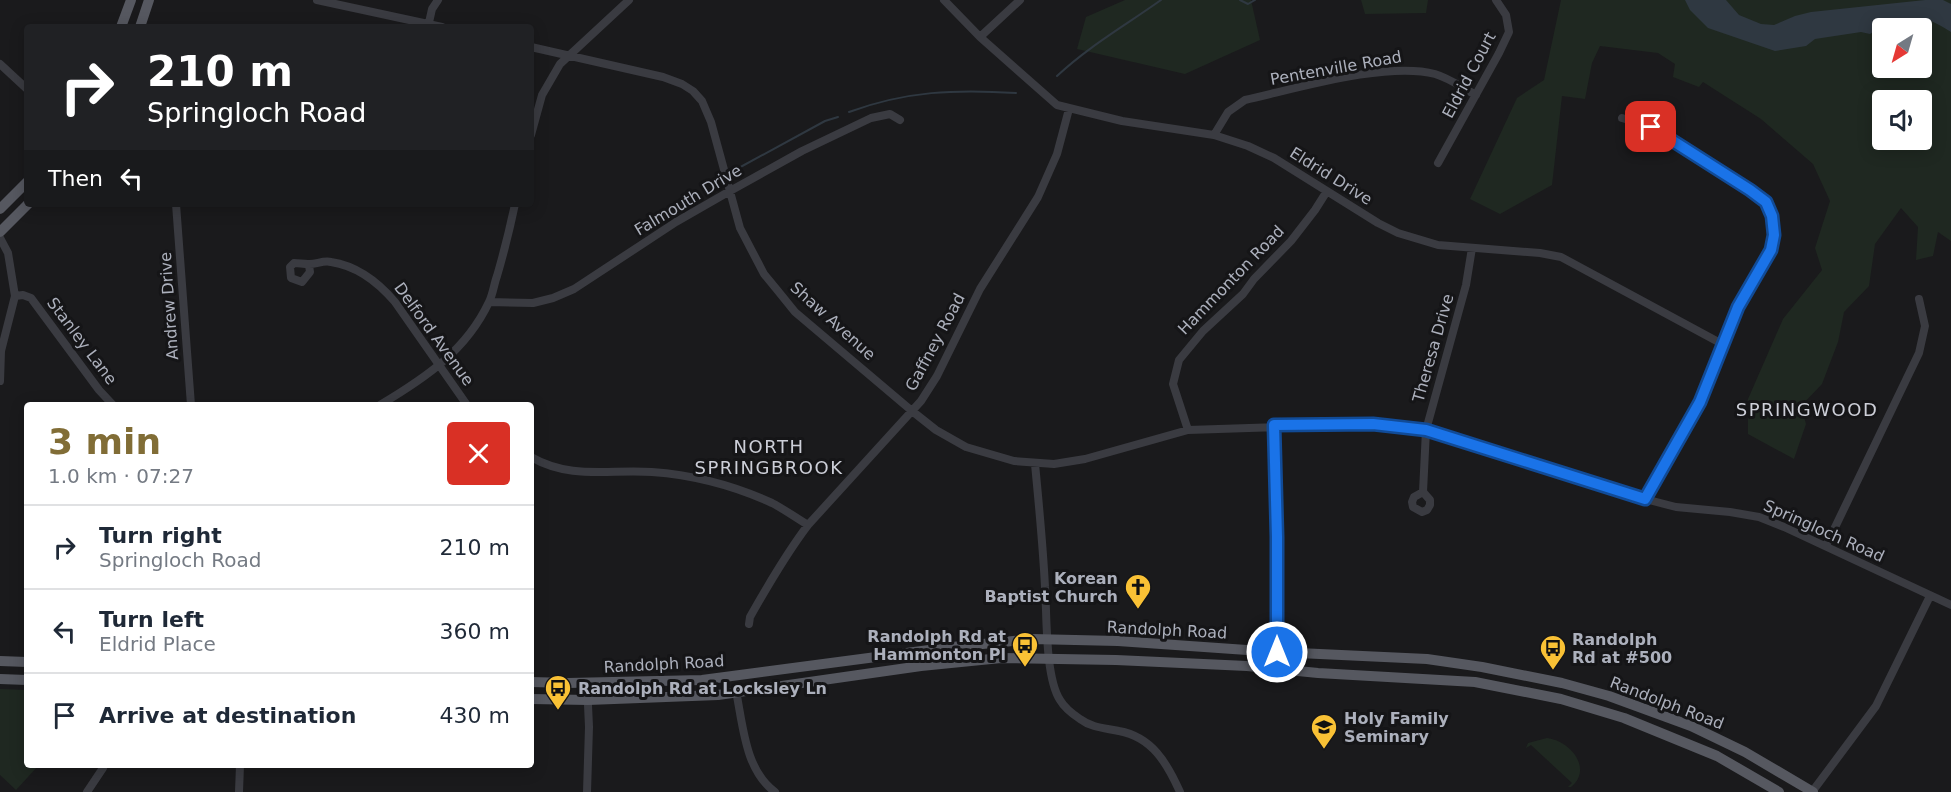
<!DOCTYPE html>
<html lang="en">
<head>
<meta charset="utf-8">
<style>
  :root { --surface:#fff; --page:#f2f2f3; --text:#1f2937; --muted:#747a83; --line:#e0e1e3; --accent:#816d36 }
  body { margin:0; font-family:"DejaVu Sans",sans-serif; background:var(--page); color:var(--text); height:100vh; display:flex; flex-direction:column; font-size:22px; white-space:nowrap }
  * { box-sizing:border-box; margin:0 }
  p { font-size:20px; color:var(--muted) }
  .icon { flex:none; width:33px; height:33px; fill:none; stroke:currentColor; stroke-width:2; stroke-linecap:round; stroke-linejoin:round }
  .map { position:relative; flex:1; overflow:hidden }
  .drawer { position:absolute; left:24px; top:402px; width:510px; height:366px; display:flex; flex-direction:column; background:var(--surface); border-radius:6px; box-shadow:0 3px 15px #0003 }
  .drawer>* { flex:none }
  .top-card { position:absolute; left:24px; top:24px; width:510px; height:183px; border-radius:6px; box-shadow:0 3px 15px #0003; background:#202124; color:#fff; overflow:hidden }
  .needle { width:39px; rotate:217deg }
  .fabs { position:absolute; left:1872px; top:18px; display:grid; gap:12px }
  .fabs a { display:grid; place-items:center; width:60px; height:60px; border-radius:6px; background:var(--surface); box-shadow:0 3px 15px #0003; font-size:30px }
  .pin { position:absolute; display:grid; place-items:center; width:51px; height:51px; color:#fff; margin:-26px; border-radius:12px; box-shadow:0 3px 9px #0006 }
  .me { position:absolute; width:66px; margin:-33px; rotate:0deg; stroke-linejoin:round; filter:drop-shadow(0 0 4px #0008) }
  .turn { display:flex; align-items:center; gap:21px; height:126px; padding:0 24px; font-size:27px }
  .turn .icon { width:78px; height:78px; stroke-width:2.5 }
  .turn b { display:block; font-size:42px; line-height:51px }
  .then { display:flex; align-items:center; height:57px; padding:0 24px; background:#0003; gap:12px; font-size:22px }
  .round { display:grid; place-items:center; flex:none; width:63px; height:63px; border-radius:6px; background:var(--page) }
  .summary { display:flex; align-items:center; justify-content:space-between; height:102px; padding:0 24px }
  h1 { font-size:36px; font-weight:800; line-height:45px; color:var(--accent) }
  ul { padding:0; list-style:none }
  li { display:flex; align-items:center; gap:18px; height:84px; padding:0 24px; border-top:2px solid var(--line) }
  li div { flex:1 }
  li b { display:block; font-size:22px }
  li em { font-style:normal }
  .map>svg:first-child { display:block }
  .green { fill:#1f2821; fill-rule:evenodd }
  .water { fill:#2f3841 }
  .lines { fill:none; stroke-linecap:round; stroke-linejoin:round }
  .stream { stroke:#2f3841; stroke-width:2 }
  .minor { stroke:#3a3b41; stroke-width:8 }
  .major { stroke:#565860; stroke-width:10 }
  .route-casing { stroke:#114b97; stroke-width:15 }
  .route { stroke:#1a73e8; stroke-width:10 }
  .labels { text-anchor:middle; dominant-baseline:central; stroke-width:6; stroke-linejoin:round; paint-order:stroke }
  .street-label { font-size:16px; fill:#acb0bc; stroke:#151517 }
  .poi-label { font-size:16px; font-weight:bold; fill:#acb0bc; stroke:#151517; text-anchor:start }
  .neighbourhood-label { font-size:18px; letter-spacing:1.5px; fill:#cdcfd8; stroke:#151517 }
</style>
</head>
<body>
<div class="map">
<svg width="1951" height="792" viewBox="0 0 1951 792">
  <rect width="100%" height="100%" fill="#1a1a1c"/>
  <path class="green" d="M1125,0H1251L1260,40L1185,74L1077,49L1086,17Z
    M1361,0H1428L1426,13L1365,14Z
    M1561,0H1951V241L1938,232L1933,256L1916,260L1918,227L1901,208L1875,244L1869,286L1844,312L1838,342L1822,384L1801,406L1806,424L1794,459L1748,434V399L1783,319L1822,270L1815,248L1830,201L1813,164L1761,119L1703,82L1699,87L1673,77L1675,64L1658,53L1600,46L1592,63L1585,99L1562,96L1552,185L1500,214L1470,199L1517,98L1544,80ZM1882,28H1922V68H1882ZM1882,100H1922V140H1882Z
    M0,689L27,690V765H39L16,790L0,775Z
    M1547,738C1571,741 1593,769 1571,787H1568L1572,783L1531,745L1526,748L1528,743Z"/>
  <path class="water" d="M1685,0H1726L1739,15L1761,24L1774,25L1795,16L1811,12L1925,0H1943L1951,4V32C1927,17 1920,14 1892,24C1884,27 1877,29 1870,34L1861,32L1815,39L1806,46L1775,51L1708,28L1690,10Z"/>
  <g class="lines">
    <path class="stream" d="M1240,0L1248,4L1255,0
      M1057,76C1089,46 1126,25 1161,0
      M849,112C906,91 956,89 1016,93
      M735,170L825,121L838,117"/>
    <path class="minor" d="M317,0L442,27
      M944,0L980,37L1057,105L1122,121L1214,135L1248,146L1274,158L1378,223L1398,233L1438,245L1540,253L1561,257L1724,345
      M428,27L432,9L438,0
      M980,37L1020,0
      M531,47L663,77L682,84L693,91L702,101L711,122L740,228L764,274L778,291L795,312L912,411L936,430L966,447L1014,461L1054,464L1085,459L1188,430L1373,424L1426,430L1645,499L1676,507L1730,512L1759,517L1784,527L1951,605
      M0,64L27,89
      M1622,118L1651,127L1750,190L1766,203L1772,216L1774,235L1771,250L1738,307L1700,402L1645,499
      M531,135L542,95L560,64L629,0
      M1214,135L1228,112L1245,100C1295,89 1387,61 1435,74C1449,78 1463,88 1476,95
      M1438,163L1499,53L1509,32L1506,15L1496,0
      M176,204L191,405
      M0,238L8,253L15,296L1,351L0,381
      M309,265L310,272L302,282L291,278L290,267L294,263C299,263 303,264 308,264C315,265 323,260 331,262C358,266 378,282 395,302L467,405
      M15,296L23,295L31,298L99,390L113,405
      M489,302L533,303L553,298L574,289L676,222L730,191L802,151L871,118L890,114L900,120
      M380,405C425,378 466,351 489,302C493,294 494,284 497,276C504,252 510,228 515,204
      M1273,425L1277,537L1275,669
      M1188,430L1173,384L1179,360L1203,331L1243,294L1254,279L1291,241L1315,210L1327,191
      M531,457C571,480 609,469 652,472C693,475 735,486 772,503C784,509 796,518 808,525
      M1035,464C1039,505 1043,546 1045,587C1047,615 1045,677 1060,700C1064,707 1074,715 1080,719C1092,728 1105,728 1119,731C1152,737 1167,763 1180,792
      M1423,492L1430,500V505L1427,510L1422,512L1413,507L1412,502L1414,497L1423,492L1426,430L1466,285L1472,248
      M1826,546L1919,353L1925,326L1919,299
      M749,624L750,617C768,585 786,554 808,525L921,401L937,376L980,289L1038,197L1057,154L1069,109
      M736,691C743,725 745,770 775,792
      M87,792L103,768
      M239,792L240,765
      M587,792L589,727L587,683
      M1812,792L1876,706L1930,596"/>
    <path class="major" d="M121,27L131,0
      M140,27L149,0
      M0,209L27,182
      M0,232L28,204
      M0,661L27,662
      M0,679L27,680
      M531,682L568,683L702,680L952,647L1032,639L1118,641L1277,652L1427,659L1482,667L1562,683L1609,696L1691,726L1745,752L1813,792
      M531,699L588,700L718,695L921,666L1001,658L1116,660L1247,666L1318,673L1475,682L1561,699L1624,718L1717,756L1779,792"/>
  </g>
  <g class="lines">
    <g class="route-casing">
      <path id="route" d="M1277,652V537L1274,425L1373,424L1426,430L1645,499L1700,402L1738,307L1771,250L1774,235L1772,216L1766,202L1750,190L1651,127"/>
    </g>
    <use href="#route" class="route"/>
  </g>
  <defs>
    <g id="church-pin" transform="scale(1.35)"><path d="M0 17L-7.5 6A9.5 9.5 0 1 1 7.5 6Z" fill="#f9c135" stroke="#151517"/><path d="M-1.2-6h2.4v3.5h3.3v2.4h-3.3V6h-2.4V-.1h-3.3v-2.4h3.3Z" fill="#111"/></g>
    <g id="bus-pin" transform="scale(1.35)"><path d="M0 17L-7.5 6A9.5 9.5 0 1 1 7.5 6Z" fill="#f9c135" stroke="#151517"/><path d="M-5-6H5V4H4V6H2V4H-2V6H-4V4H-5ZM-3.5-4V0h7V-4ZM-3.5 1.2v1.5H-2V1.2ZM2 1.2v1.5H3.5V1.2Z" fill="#111"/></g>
    <g id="school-pin" transform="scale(1.35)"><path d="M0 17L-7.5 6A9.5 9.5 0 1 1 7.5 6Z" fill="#f9c135" stroke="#151517"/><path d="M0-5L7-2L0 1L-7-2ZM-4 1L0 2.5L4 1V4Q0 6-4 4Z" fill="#111"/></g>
  </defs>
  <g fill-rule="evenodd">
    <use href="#church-pin" x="1138" y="587"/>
    <use href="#bus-pin" x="1025" y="645"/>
    <use href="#bus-pin" x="1553" y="648"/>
    <use href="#bus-pin" x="558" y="688"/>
    <use href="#school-pin" x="1324" y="727"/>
  </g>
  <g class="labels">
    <g class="street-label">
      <text transform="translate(1336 68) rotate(-10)">Pentenville Road</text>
      <text transform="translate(1469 75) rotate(-62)">Eldrid Court</text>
      <text transform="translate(1331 176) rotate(32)">Eldrid Drive</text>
      <text transform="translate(688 200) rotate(-31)">Falmouth Drive</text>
      <text transform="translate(1231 280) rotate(-46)">Hammonton Road</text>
      <text transform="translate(169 306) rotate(-94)">Andrew Drive</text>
      <text transform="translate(833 321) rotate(42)">Shaw Avenue</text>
      <text transform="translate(434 334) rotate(54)">Delford Avenue</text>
      <text transform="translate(82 341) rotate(53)">Stanley Lane</text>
      <text transform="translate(935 342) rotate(-62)">Gaffney Road</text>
      <text transform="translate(1433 348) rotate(-74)">Theresa Drive</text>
      <text transform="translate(1824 531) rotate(24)">Springloch Road</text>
      <text transform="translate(1167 630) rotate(3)">Randolph Road</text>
      <text transform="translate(664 664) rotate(-3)">Randolph Road</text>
      <text transform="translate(1667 703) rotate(21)">Randolph Road</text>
    </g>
    <g class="poi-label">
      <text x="1118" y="578" text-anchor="end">Korean<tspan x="1118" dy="18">Baptist Church</tspan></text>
      <text x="1006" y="636" text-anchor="end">Randolph Rd at<tspan x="1006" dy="18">Hammonton Pl</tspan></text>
      <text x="1572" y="639">Randolph<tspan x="1572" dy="18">Rd at #500</tspan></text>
      <text x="578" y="688">Randolph Rd at Locksley Ln</text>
      <text x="1344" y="718">Holy Family<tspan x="1344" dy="18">Seminary</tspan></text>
    </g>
    <g class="neighbourhood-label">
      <text x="1807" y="409">SPRINGWOOD</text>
      <text x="769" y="446">NORTH<tspan x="769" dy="21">SPRINGBROOK</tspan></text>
    </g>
  </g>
</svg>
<div class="fabs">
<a><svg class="needle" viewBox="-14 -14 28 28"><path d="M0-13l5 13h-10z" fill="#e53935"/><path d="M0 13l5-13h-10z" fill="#747a83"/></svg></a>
<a><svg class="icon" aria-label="sound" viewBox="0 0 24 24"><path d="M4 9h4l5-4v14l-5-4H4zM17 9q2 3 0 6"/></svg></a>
</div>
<div class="pin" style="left:1651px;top:127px;background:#d93025"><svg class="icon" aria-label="arrive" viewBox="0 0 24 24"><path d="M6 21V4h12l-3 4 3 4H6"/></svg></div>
<svg class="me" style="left:1277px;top:652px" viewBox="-20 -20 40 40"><circle r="17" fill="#1a73e8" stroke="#fff" stroke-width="3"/><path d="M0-11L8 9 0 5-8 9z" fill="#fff"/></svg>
<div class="top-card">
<div class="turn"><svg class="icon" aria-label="right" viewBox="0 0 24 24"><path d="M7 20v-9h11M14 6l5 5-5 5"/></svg><div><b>210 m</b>Springloch Road</div></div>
<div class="then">Then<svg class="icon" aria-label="left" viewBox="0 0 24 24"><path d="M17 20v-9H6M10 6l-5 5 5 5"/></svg></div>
</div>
<section class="drawer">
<div class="summary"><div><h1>3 min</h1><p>1.0 km · 07:27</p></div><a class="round" style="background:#d93025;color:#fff"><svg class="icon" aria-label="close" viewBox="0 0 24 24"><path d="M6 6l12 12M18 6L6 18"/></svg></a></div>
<ul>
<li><svg class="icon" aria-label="right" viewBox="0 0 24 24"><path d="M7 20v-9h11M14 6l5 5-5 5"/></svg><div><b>Turn right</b><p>Springloch Road</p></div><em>210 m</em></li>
<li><svg class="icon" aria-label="left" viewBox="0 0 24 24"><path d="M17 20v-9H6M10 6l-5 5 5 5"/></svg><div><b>Turn left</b><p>Eldrid Place</p></div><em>360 m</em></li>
<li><svg class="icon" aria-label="arrive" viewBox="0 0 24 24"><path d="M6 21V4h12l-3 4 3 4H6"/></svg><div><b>Arrive at destination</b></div><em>430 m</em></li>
</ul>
</section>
</div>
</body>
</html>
